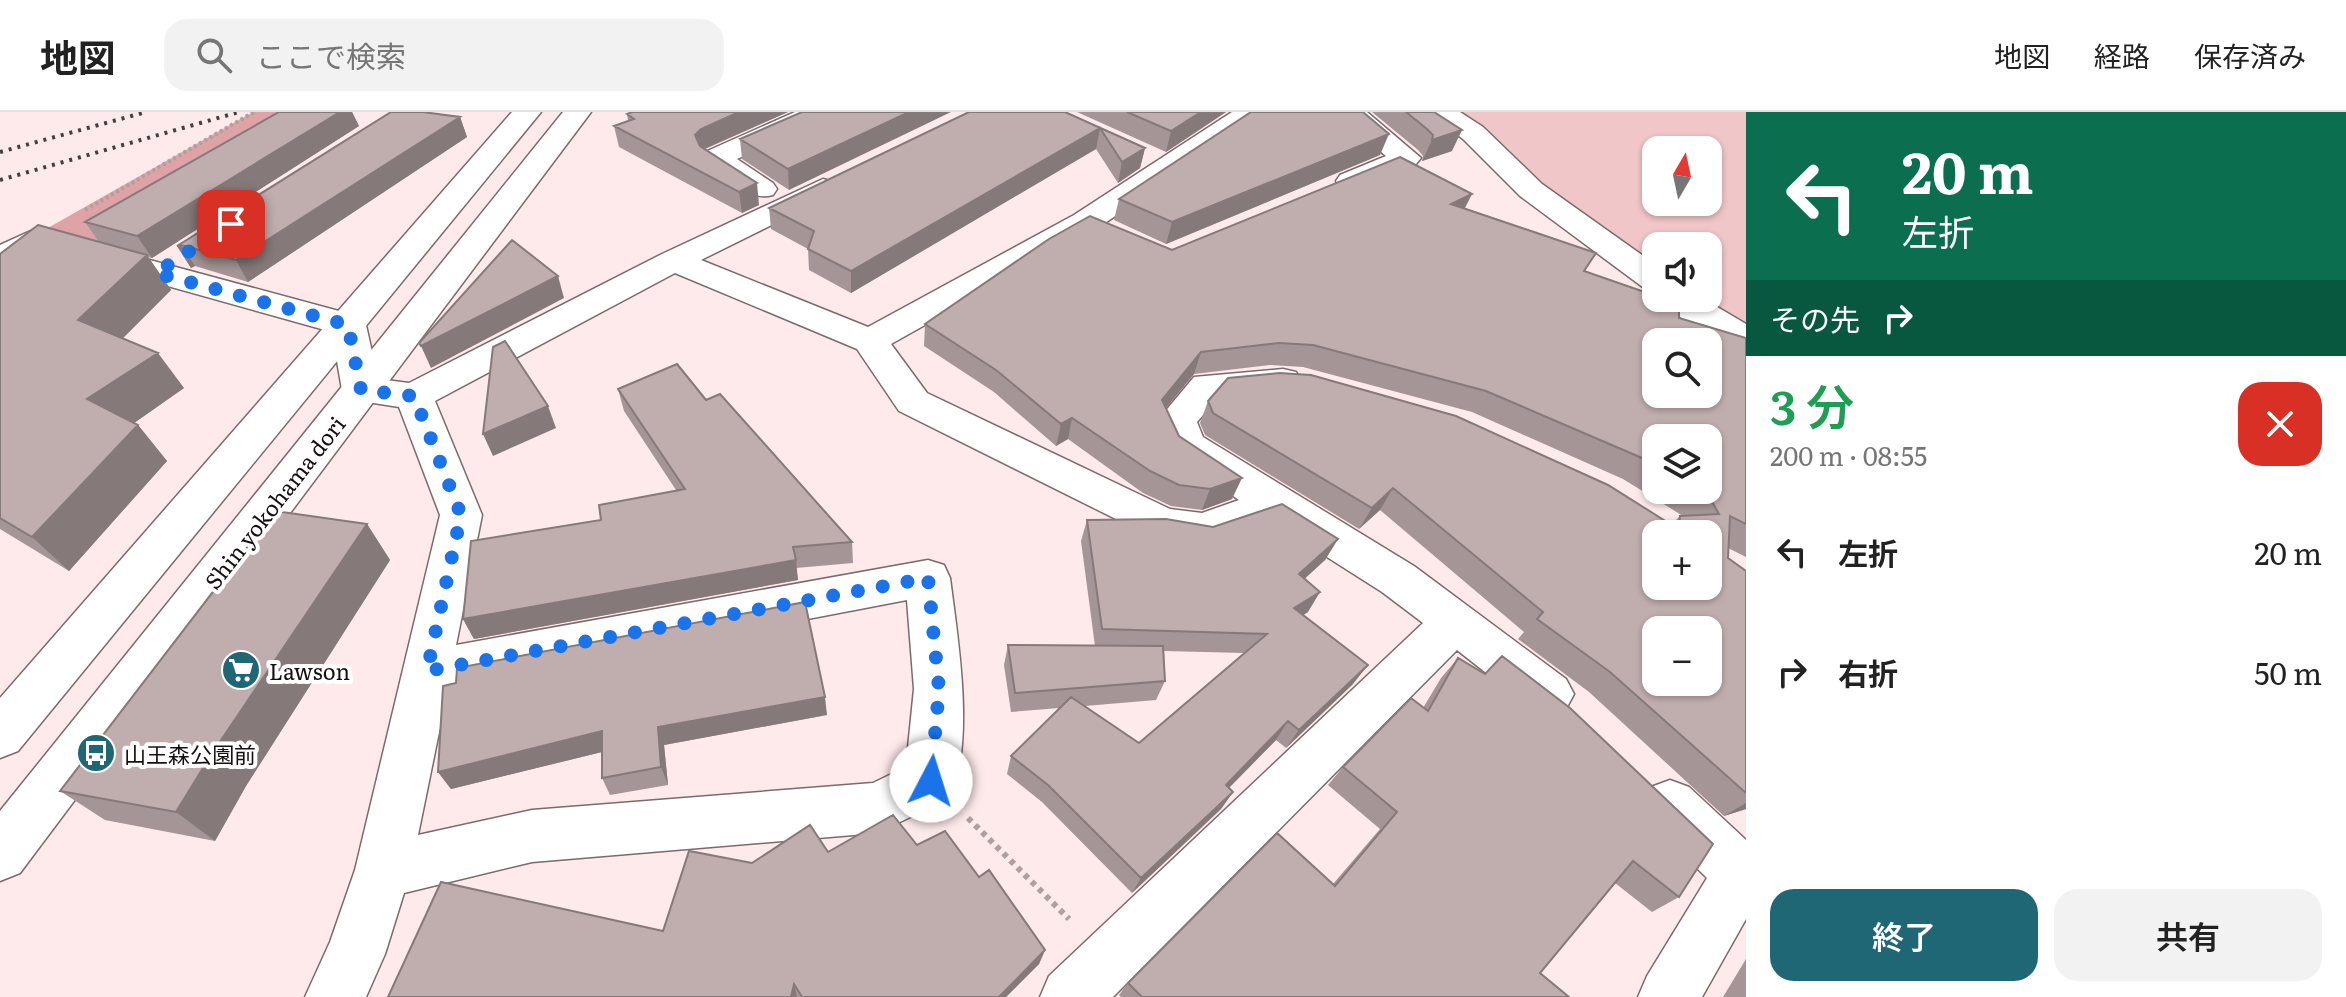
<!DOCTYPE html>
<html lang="ja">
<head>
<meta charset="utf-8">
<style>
  :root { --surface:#fff; --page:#f2f2f2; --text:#222; --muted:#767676; --line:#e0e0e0; --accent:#206776 }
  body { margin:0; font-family:Literata,"Noto Sans JP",serif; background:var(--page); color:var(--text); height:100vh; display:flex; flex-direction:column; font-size:30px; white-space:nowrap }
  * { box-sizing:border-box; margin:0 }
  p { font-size:26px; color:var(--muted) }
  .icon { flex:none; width:44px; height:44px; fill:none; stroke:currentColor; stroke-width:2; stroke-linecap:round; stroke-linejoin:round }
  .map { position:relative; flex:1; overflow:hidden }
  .panel { display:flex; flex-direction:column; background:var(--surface); width:600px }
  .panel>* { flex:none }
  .top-card { background:#0b6e4f; color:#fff; overflow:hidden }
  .needle { width:52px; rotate:9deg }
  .buttons { position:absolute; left:1642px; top:24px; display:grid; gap:16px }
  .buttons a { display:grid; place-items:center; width:80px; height:80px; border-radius:16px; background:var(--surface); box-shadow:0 2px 6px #0004; font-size:40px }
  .pin { position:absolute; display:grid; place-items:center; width:68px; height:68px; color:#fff; margin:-34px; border-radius:16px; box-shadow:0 4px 12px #0006 }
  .me { position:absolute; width:88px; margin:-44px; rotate:5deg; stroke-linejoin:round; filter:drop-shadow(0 0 6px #0008) }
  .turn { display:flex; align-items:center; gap:28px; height:168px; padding:0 24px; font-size:36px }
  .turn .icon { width:104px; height:104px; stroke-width:2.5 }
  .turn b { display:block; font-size:56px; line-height:68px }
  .then { display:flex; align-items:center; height:76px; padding:0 24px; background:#0003; gap:16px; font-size:30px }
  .round { display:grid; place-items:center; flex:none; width:84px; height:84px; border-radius:24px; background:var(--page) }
  .head { display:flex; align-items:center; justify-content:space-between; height:136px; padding:0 24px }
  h1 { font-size:48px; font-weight:600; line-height:60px; color:#1e9e55 }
  .button { display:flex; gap:16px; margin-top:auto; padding:16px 24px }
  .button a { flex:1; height:92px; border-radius:24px; background:var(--accent); color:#fff; font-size:32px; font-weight:600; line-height:92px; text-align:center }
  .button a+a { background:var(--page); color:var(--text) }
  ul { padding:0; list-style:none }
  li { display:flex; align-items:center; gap:24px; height:120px; padding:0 24px }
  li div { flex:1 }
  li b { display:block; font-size:30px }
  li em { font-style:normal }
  header { display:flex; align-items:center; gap:48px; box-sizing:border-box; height:112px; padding:0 40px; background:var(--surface); border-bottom:2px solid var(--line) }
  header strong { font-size:38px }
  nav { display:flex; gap:44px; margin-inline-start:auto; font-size:28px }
  .search { width:560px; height:72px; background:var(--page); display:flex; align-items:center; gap:20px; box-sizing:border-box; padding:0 28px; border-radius:24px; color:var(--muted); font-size:30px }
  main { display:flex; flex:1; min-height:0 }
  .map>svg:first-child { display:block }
  .green { fill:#f0c6c8; fill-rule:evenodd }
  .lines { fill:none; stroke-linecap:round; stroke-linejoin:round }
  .river { fill:#dfa2a6; fill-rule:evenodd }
  .street-casing { stroke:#7b6a6b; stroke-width:3 }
  .secondary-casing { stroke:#7b6a6b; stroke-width:3 }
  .path-far1 { stroke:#ae9fa0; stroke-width:4; stroke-dasharray:3 3; stroke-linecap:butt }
  .path { stroke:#ae9fa0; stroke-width:6; stroke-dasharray:5 5; stroke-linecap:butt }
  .street { fill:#fff; fill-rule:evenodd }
  .secondary { fill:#fff; fill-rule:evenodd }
  .rail { stroke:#473d3e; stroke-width:4; stroke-dasharray:3 6; stroke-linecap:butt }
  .wall { fill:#a59596; fill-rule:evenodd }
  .shaded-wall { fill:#86797a }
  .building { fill:#c0adae; stroke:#86797a; stroke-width:2; fill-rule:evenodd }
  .route { stroke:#1a73e8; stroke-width:14; stroke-dasharray:0 25.2 }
  .labels { text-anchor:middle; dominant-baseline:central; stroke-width:8; stroke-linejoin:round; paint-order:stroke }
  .street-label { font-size:22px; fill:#160f10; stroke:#fff }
  .poi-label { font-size:22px; fill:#160f10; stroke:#fff; text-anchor:start }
</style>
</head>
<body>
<header>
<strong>地図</strong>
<div class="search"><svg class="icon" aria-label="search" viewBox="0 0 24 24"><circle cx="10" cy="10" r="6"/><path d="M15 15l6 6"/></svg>ここで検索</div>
<nav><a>地図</a><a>経路</a><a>保存済み</a></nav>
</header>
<main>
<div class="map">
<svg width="1746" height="885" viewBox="0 0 1746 885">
  <rect width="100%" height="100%" fill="#feeaeb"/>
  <path class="green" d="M1448,0H1746V223L1687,186H1708V134H1656V164ZM1656,38H1708V90H1656Z"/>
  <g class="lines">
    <path class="river" d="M253,0H332L323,14L28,193L0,200V143Z"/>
    <g class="street-casing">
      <path id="street" d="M795,0H832L828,6L737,47L773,71L777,77L773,83C748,90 725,66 705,52L700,46L705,40Z
        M1232,0H1265L1261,6L1096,117L891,232L927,281L1170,397L1202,401L1239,388L1173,343L1158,308L1194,265L1283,257L1296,260L1302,269L1296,278L1218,286L1197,310L1203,325L1414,454L1566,567L1574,582L1566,597L1549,603L1532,597L1457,538L1113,885H1040L1049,864L1423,511L1382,480L1272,410L1203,433L1148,423L899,299L857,237L675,161L435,289L482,403L456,533L928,448L944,453L950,466C958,528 975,629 950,686L877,721L532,750L404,781L385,842L366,885H305L330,830L355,758L440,403L399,295L348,287L342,278L332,220L39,138L12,154L0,157V133L35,117L361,205L366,213L378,267L409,271L662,142L823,67L834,70L838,76L834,82L701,148L868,215L1074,103ZM907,488L914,577L906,655L873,671L532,698L418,723L448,576Z
        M1341,0H1367L1421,46L1416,52C1394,62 1365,81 1340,75L1336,69L1340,63L1386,44L1343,8Z
        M1428,0H1460L1483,15L1542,72L1656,153V179L1644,176L1520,84L1463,27Z
        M1662,186H1702L1746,212V237C1717,230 1679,211 1662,186Z
        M1670,668L1689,675L1746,728V807L1702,885H1638L1647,864L1707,766L1651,711L1643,693L1651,675Z"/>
    </g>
    <g class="secondary-casing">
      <path id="secondary" d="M512,0H541L18,639L0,646V586Z
        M563,0H591L20,761L0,769V699Z"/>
    </g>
    <path class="path-far1" d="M85,98L254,0"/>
    <path class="path" d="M968,706L1069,807"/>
    <use href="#street" class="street"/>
    <use href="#secondary" class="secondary"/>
    <path class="rail" d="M0,40L146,0
      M0,68L239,0"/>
  </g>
  <path class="wall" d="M279,0H352L359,14L152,146L148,145L171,178L123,226L184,276L134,311L138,313L167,349L69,459L0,417V142L99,130L85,110Z
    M632,0H788L705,37L759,93L742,101L619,35L614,14L628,9L627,2Z
    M802,0L789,78L742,47L740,27Z
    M1065,0L1145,36L1140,56L1118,71L1096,37L851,181L809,158L808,137L771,117L769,96Z
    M1077,0H1226L1166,40Z
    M1372,0H1434L1452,39L1422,49L1423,44L1418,38Z
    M460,5L467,25L248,170L195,154L191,156L177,134Z
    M1380,43L1166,132L1114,108L1119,87Z
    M1464,96L1584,159L1679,206L1746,226V445L1728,436V446L1746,459V697L1724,704L1589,580L1518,527L1524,520L1380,398L1359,417L1205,323L1200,311L1208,289L1672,412L1680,404H1683L1623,367L1472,300L1303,255L1270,253L1194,262L1166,296L1179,324L1232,387L1202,398L1171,394L1143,381L1068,327L1056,334L994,280L924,234L925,212L1172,138ZM1656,326L1708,378H1656Z
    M618,277L706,288L852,430L853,451L796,456L798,468L474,527L463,507L601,408L676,378L624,299Z
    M1087,408L1213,415L1338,427L1325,448L1304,467L1308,500L1303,503L1353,572L1286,636L1276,628L1229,676L1233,680L1221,697L1132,781L1042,690L1007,662L1011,644L1059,596L1011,600L1004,553L1008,533L1095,534L1081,429ZM1164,539L1244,541L1139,631L1085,594L1156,588L1165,569Z
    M367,412L390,448L246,674L215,729L105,708L60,679Z
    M1458,546L1679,785L1652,800L1615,771L1540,861L1569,885H1121L1119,883L1128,871L1333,772L1380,717L1328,673L1343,655L1423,596L1441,566Z
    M827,603L664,633L668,673L610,683L602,666V640L451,677L438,660Z
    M917,733L979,765L1045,838L1039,852L1006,885H797L663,819L752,751L828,740Z
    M1746,847V885H1723Z"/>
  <path class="shaded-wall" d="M340,0H352L359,14L152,146L137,124Z
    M739,0H788L704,37L698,44L695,23L701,17Z
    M909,0H951L789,78L788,57Z
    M1201,0H1226L1166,40L1171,19Z
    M460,5L467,25L248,170L236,148Z
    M1100,16L1096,37L851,181V159Z
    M1462,18L1452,39L1422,49L1432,28Z
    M1389,22L1380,43L1166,132L1172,110Z
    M1145,36L1140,56L1118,71L1122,50Z
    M757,71L759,93L742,101L739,80Z
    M1472,82L1461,104L1451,92Z
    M181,133L195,154L191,156L177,134Z
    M147,143L171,178L106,243L78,208Z
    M558,164L564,186L431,256L421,234Z
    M1201,240L1194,262L1155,309L1162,288Z
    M158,241L184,276L117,323L87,287Z
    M548,294L556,316L493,344L483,322Z
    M1072,306L1068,327L1056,334L1061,312Z
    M138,313L167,349L69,459L32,425Z
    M1242,366L1232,387L1202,398L1210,377Z
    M1393,376L1380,398L1359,417L1372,396Z
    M367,412L390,448L246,674L215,729L176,700L211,643Z
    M1338,427L1325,448L1287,483L1299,462Z
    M796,448L798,468L474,527L463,507Z
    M1320,480L1308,500L1282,516L1294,496Z
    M1368,553L1353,572L1286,636L1299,618Z
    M825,585L827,603L664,633L668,673L661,655L658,615Z
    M1288,609L1276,628L1214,691L1226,673Z
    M602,619L610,638L451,677L438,660Z
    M1233,680L1221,697L1132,781L1141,766Z
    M1746,691V697L1724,704Z
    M1045,838L1039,852L1006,885H999Z
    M794,872L797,885H791Z"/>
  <path class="building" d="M279,0H340L137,124L85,110Z
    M391,0H423L460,5L236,148L181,133L177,134Z
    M632,0H739L701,17L695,23L700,34L757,71L739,80L614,14L634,7L627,2Z
    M802,0H909L788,57L740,27Z
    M969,0H1065L1145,36L1122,50L1100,16L851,159L808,137L814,119L769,96Z
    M1127,0H1201L1171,19Z
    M1251,0H1363L1389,22L1172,110L1119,87Z
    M1406,0H1434L1462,18L1432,28L1433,23L1427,17Z
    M1400,45L1472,82L1451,92L1596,141L1584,159L1656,184V186H1662L1679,192V206L1746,226V412L1730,404L1728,446L1746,459V681L1610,560L1537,507L1543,500L1393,376L1372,396L1213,301L1208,289L1228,266L1279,261L1311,263L1456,304L1608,373L1675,415L1679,414L1680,404L1719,402L1710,386L1696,378H1708V326H1656V355L1642,346L1486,279L1313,233L1279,231L1201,240L1162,288L1179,324L1242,366L1210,377L1179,373L1150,359L1072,306L1061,312L996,258L925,212L1049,127L1090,104L1172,138ZM1656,230H1708V282H1656ZM1656,422H1708V474H1656ZM1656,518H1708V570H1656Z
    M38,113L147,143L78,208L158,241L87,287L138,313L32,425L0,406V142Z
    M512,128L558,164L421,234L419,231Z
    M505,229L548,294L483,322L493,235Z
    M677,252L706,288L720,282L852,430L793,435L796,448L463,507L471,429L601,408L599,393L685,377L618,277Z
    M1282,392L1338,427L1299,462L1320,480L1294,496L1368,553L1299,618L1288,609L1226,673L1233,680L1141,766L1048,673L1011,644L1071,585L1139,631L1267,522L1102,517L1087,408L1166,407L1213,415Z
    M275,399L367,412L211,643L176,700L60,679Z
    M805,490L825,585L658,615L661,655L602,666V619L438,660L443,574L456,571L457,556Z
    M1008,533L1163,534L1165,569L1015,581Z
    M1502,544L1570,596L1713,732L1679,785L1633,749L1540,861L1569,885H1142L1128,871L1277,721L1335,774L1397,700L1343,655L1411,586L1428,599L1458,546L1485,562Z
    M893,703L917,733L945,719L979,765L989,758L1045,838L999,885H802L794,872L791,885H388L441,770L663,819L689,739L752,751L810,713L828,740Z"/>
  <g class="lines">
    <path class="route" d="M231,112L156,161L348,213L361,278L414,284L461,403L427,559L928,466L939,577L931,669"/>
  </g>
  <defs>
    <g id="supermarket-disc" transform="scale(2)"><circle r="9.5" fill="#206776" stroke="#fff"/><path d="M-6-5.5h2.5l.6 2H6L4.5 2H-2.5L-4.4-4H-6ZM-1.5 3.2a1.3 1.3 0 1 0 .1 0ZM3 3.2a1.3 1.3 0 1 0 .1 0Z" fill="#fff"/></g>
    <g id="bus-disc" transform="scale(2)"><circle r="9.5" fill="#206776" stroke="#fff"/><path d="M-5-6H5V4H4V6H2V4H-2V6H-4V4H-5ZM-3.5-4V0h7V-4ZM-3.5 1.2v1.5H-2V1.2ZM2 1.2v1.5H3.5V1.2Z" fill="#fff"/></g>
  </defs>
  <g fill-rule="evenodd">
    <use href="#supermarket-disc" x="241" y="558"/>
    <use href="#bus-disc" x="96" y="641"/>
  </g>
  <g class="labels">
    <g class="street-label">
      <text transform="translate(274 390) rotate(-52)">Shin yokohama dori</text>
    </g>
    <g class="poi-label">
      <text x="269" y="558">Lawson</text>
      <text x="124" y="641">山王森公園前</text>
    </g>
  </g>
</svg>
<div class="buttons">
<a><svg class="needle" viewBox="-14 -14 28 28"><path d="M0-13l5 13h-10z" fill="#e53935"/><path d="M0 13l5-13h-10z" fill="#767676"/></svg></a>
<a><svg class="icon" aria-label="sound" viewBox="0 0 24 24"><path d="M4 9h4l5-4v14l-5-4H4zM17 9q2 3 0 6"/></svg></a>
<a><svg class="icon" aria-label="search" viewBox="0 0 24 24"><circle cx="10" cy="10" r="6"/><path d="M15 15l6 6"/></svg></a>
<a><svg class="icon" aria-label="layers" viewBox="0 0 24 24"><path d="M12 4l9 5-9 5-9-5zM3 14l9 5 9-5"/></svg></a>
<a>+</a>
<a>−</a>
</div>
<div class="pin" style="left:231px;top:112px;background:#d93025"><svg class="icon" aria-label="arrive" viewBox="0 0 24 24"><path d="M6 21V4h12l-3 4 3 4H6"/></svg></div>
<svg class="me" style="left:931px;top:669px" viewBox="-20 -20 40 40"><circle r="19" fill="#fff"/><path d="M0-13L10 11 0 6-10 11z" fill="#1a73e8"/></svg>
</div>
<section class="panel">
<div class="top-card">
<div class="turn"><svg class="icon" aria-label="left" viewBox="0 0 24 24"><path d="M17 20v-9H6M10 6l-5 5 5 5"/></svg><div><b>20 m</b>左折</div></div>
<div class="then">その先<svg class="icon" aria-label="right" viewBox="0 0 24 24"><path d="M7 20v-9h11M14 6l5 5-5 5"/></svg></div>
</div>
<div class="head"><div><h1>3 分</h1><p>200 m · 08:55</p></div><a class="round" style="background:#d93025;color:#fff"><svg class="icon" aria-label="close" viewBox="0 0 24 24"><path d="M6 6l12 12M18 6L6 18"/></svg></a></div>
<ul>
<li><svg class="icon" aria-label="left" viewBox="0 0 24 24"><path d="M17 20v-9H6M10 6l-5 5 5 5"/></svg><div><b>左折</b></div><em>20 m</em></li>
<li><svg class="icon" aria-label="right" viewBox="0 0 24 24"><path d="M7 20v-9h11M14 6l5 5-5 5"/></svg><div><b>右折</b></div><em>50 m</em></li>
</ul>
<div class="button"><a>終了</a><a>共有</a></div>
</section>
</main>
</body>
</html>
